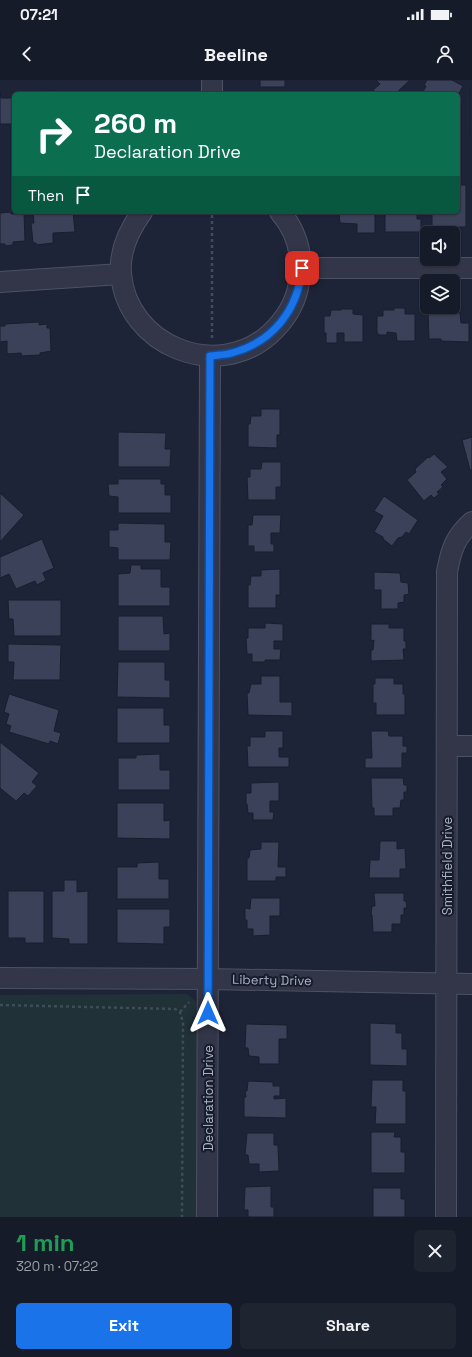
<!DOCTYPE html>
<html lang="en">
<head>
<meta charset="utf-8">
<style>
  :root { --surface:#161b29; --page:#1f2431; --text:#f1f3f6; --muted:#9ea1a8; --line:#353946; --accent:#1a73e8 }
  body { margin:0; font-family:"Space Grotesk",sans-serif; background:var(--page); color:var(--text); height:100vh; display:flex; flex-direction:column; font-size:15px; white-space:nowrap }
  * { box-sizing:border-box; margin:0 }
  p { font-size:13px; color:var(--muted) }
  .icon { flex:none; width:22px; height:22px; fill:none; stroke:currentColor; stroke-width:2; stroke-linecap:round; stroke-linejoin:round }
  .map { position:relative; height:1137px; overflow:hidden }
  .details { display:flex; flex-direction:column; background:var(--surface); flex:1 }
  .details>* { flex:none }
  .top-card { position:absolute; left:12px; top:12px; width:448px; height:122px; border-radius:6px; box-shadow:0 1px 3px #0004,0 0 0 1px var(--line); background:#0b6e4f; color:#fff; overflow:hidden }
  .tools { position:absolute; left:420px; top:146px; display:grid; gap:8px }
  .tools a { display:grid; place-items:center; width:40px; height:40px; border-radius:6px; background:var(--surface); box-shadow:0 1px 3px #0004,0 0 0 1px var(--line); font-size:20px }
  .pin { position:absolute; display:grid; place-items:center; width:34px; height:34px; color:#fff; margin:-17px; border-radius:8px; box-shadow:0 2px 6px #0006 }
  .me { position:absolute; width:44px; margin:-22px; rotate:0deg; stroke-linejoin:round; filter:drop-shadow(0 0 3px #0008) }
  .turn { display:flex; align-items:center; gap:14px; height:84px; padding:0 16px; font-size:18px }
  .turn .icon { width:52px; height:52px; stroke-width:2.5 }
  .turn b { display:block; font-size:28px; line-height:34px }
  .then { display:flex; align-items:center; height:38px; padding:0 16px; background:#0003; gap:8px; font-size:15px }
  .round { display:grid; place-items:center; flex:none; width:42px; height:42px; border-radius:6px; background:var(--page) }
  .summary { display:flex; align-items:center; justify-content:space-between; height:68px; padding:0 16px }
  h1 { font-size:24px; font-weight:700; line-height:30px; color:#1e9e55 }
  .primary-button { display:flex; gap:8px; margin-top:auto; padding:8px 16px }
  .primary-button a { flex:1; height:46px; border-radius:6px; background:var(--accent); color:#fff; font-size:16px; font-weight:700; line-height:46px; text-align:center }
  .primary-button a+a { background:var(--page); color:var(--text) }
  .status { display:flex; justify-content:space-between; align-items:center; height:28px; padding:0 20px; background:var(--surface); direction:ltr }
  .status svg { height:11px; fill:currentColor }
  header { display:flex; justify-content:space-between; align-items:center; height:52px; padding:0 16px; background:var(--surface); font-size:18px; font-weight:700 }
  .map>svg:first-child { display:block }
  .green { fill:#203138 }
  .building { fill:#3a4158; stroke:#191e2e }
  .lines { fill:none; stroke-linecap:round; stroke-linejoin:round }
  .minor-casing { stroke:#4c5163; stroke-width:22 }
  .path { stroke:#3d4e56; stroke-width:2.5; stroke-dasharray:3 3; stroke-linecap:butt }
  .minor { stroke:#323648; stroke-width:20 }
  .route-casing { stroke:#114b97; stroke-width:10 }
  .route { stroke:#1a73e8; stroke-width:7 }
  .labels { text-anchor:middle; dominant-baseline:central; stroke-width:4; stroke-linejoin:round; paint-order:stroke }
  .street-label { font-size:13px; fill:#abb0c5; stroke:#171c2c }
</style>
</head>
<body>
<div class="status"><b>07:21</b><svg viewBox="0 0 49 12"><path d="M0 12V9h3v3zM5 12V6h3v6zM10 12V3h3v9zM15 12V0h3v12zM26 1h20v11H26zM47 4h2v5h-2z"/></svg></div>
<header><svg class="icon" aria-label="back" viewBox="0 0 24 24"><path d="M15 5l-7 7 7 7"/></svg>Beeline<svg class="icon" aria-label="person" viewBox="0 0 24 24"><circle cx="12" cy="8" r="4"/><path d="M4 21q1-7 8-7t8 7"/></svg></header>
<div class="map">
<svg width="472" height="1137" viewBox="0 0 472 1137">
  <rect width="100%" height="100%" fill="#1e2437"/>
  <path class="green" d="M187,914L201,926L199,1137H0V915Z"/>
  <path class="building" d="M260,0H285V7H260Z
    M376,0H410L395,14H390L389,13L387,14H377L373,10L380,4Z
    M427,0H452L463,6L458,15V14H422L426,6L424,5Z
    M471,8H472V56H471Z
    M0,11L1,18H14V44H0Z
    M42,11H61V14H42Z
    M458,105H466V147H450V153H432V132H458Z
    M11,132V134L24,133L25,161L13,162V165L5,166V164H0V133Z
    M33,132H73L75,152L53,153V163L36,165V163H33L31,143H34Z
    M339,132H375V153H357V144L340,143Z
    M388,132H417V139H421V152H385V133H388Z
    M394,228H405V234H415V261H397L396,253L387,252V255H379L377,252V236H383V230H394Z
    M341,229H353V234L363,235V262H344V253H337V263H326V253H324V236H330L331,230H341Z
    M438,229H451V233H460L461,243H469V262L441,261V259H429L428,230H438Z
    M39,242V245L47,244V248H50L51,271L40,273V275L22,276L21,273L7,274V261L0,262V246H5V244Z
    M261,329H280V355H277V368L248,367V344H250L251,336H261Z
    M118,352L166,353L165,369H171L170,387H118Z
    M472,357V390H470L462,360Z
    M434,374L448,387L441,392L447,399L441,405L443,407L437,412L439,414L434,418L431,415L424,421L407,400L416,392L415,389L428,377L429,378Z
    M262,382H281V407H276V420H248L247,397H250V389H261Z
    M118,399H161V404H165V415H171V433H118V417L109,416L108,404H118Z
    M0,413L24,435L0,462Z
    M384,416L418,440L409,454L406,452L402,457L398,458L392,466L383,459V457L374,452L383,436L374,431Z
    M253,435H281L280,453H271V464H274V472H254V466H248V445H252Z
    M118,443L165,444V462H171L170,480H118V468L109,467V450H118Z
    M42,459L54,488L43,493L46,500L37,505L35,501L16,509L9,494L0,498V477Z
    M131,485H141V489H161V507H170V526H118V494L130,493Z
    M280,489V515H276V528H248V505H250L251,496H261V490Z
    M374,492L400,493L401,502L408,503L409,514L404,515V522L398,523V529H381V510H374Z
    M8,520H61V556H14L13,539H9Z
    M118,536H163L164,554L170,553V571H118Z
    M265,543L283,544V561H274V569H281L280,580H265V582H252V574H247L246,558H248V548H265Z
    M371,544H389V548H404V561H406V569H403L404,580L371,581V570H373L374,560L371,561Z
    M8,564L61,565L60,600H13L14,582H8Z
    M118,582H165V600H170V618L117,617Z
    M261,596H280V622H292V636L248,635L247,612L249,613L251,604H261Z
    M375,598H394V604H403V614H405V635H376V623H373V604H375Z
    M9,614L59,630L54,651L61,653L58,664L50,661L49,664L9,652L11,646L6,644L9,634L4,632Z
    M117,628H164V645H170V663H117Z
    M265,651H283V668H279V677H289V687H248L247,666H250V657H265Z
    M371,651H388L389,656H403V666H407V673H402V688H365V678H372Z
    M0,662L39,693L32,702L37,706L28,716L24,713L16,721L0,708Z
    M160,674V690H170V710H118V678H136V675Z
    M371,698H403L404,705H407V712H404V720H401L400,728H393V736H374V728H372Z
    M279,702V721H270V732H274L273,740H253V733H248L247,724H246V713H251V703Z
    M117,723H164V741L170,740V759L117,758Z
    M380,761H397V769L405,768L406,789H400V798H369L370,780H379Z
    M261,762H279L278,787H286V797H276V801H247V778H249L250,770L261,769Z
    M159,782V799H169V819H117V787H137V783Z
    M64,800H77V812L88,811V864H69V859L52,858V811H64Z
    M8,811H44V863H25V858H8Z
    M374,813H404V821H406L407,828H404V835H401V844H392V852H373L372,835H371L372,826H375Z
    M251,818H280V836H270V855L253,856V849H247V840H245V828L250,829Z
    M117,829H170V847H164V864L117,863Z
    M370,943L396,944V953H402V969H407V986L370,985Z
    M246,944L287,945V959H279V984H259V977L249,976L248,968H245Z
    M372,1000H403V1011H406V1044H375L376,1027H371Z
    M248,1001L273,1002V1006H280V1016H274V1019L286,1018V1038L244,1037V1017H246L245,1011H247Z
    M371,1052H395L394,1057H401V1072H405V1093H371Z
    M247,1053H274V1065H278L279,1091L259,1092V1084H249L248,1075H245Z
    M271,1106V1127H274V1137H248V1130H244L245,1107Z
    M373,1108H401V1119H405V1137H373Z"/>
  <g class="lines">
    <g class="minor-casing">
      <path id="minor" d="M212,14V0
        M142,132C129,150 119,172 121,194C127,265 216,302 270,254C283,242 294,226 298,208C304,180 299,154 280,132
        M301,188H472
        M0,202L121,194
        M447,666H472
        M0,898L209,899L472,904
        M207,1137L210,276
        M446,1137L447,492C451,470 455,457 472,442"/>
    </g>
    <path class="path" d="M212,258V132
      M0,925L175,929L180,932L183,943L182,1137
      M180,932L189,922"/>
    <use href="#minor" class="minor"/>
  </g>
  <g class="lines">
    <g class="route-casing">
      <path id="route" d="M208,933L210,276C217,275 225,275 232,273C273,262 298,230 302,188"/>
    </g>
    <use href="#route" class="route"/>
  </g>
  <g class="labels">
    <g class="street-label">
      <text transform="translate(447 786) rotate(-90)">Smithfield Drive</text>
      <text transform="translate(272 900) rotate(1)">Liberty Drive</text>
      <text transform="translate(208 1018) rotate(-90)">Declaration Drive</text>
    </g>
  </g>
</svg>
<div class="tools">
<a><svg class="icon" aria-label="sound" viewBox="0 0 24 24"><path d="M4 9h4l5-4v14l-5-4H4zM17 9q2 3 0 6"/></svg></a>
<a><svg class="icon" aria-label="layers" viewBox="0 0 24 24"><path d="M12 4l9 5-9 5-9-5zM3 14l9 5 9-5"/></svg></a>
</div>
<div class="pin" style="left:302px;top:188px;background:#d93025"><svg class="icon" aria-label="arrive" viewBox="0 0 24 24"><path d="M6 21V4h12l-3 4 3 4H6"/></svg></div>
<svg class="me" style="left:208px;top:933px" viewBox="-20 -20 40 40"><path d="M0-17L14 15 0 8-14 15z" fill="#1a73e8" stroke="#fff" stroke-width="4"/></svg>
<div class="top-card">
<div class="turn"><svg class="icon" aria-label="right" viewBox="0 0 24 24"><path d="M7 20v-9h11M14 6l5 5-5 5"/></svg><div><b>260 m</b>Declaration Drive</div></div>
<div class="then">Then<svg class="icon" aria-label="arrive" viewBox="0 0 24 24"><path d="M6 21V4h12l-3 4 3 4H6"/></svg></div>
</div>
</div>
<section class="details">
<div class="summary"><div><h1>1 min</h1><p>320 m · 07:22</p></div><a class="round"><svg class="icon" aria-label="close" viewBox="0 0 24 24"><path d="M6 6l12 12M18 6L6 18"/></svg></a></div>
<div class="primary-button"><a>Exit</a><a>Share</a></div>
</section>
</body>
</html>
